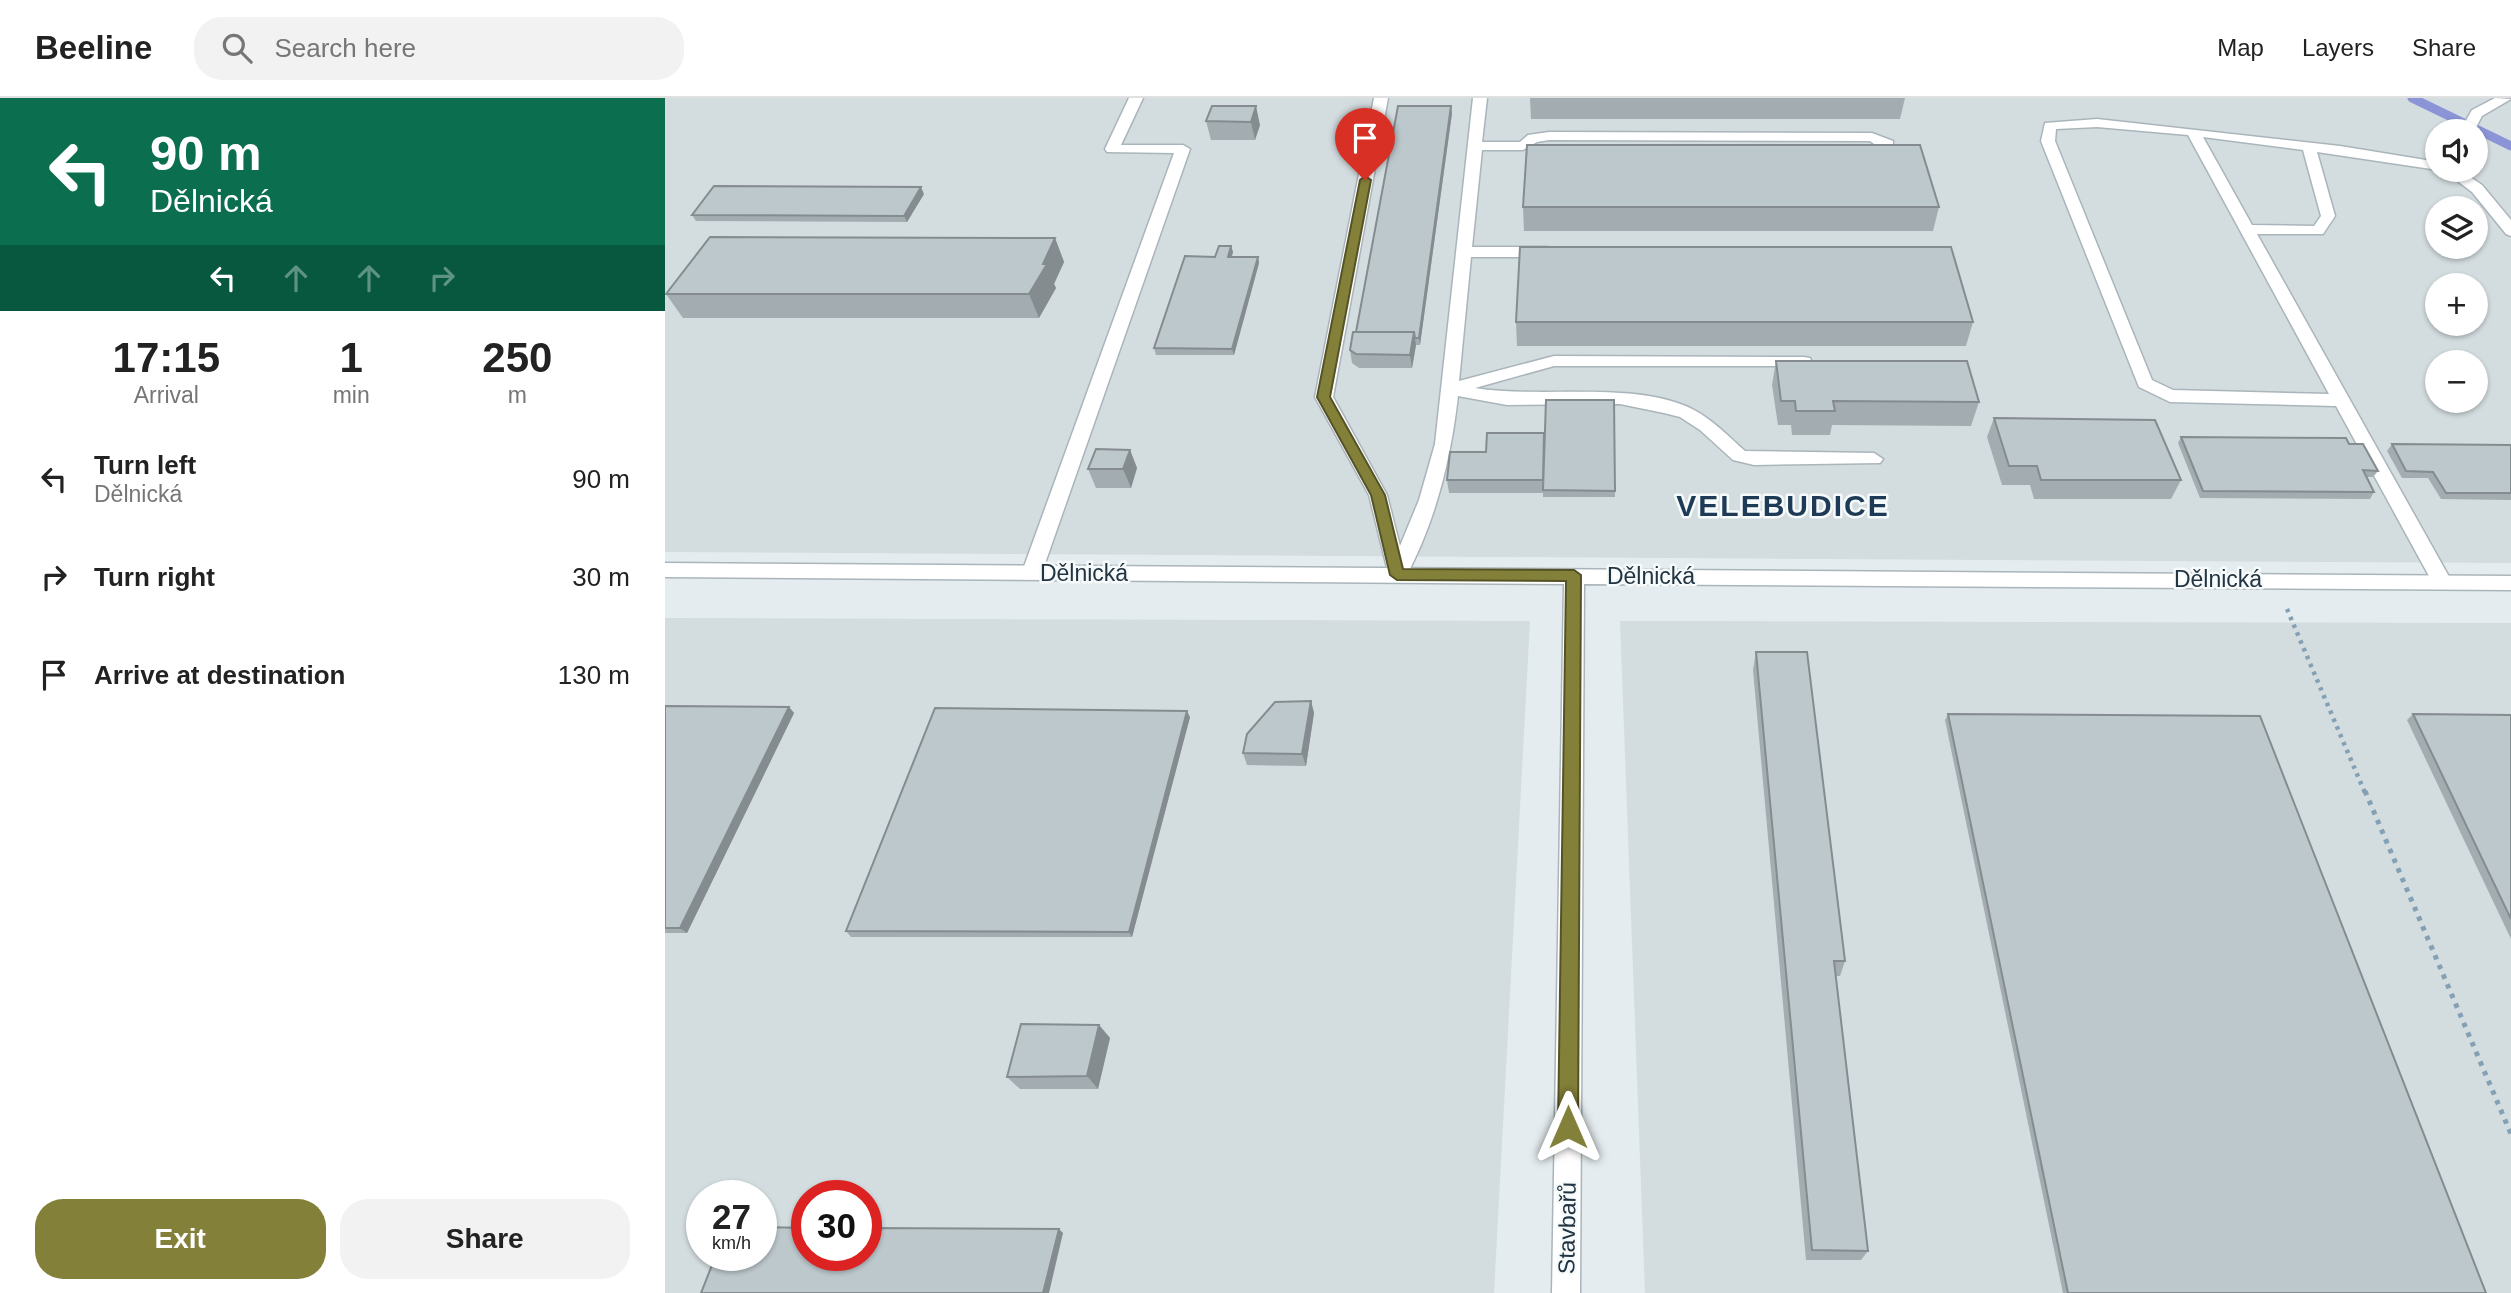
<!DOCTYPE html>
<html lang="en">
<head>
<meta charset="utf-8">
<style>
  :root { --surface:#fff; --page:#f2f2f2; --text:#222; --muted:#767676; --line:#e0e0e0; --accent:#83803a }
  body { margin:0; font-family:Arial,sans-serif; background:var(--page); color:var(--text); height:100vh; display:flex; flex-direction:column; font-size:26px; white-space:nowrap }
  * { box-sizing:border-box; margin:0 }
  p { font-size:23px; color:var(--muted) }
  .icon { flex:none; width:38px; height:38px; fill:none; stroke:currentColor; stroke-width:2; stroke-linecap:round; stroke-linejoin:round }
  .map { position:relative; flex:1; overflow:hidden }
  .panel { display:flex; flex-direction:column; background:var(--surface); width:665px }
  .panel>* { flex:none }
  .banner { background:#0b6e4f; color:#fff; overflow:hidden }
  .fabs { position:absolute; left:1760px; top:21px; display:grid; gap:14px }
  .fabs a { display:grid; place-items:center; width:63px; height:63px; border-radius:50%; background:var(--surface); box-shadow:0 2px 5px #0004; font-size:35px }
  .speed { position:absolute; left:21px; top:1082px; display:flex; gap:14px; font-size:35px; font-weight:700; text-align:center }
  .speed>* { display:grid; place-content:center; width:91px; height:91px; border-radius:50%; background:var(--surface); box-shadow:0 2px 5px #0004; line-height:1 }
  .speed small { font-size:18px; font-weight:400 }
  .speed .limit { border:10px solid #d22; background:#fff; color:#111 }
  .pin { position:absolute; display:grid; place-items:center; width:60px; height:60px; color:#fff; margin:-72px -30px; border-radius:50% 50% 50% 0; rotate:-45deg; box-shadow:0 0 7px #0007 }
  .pin .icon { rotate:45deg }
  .me { position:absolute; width:77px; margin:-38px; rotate:0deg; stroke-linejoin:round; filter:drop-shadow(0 0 5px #0008) }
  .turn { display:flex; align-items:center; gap:24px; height:147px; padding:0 35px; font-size:32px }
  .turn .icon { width:91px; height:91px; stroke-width:2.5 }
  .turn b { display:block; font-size:49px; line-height:60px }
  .lanes { display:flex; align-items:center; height:66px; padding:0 35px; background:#0003; justify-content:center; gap:35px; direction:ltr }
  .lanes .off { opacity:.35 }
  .eta { display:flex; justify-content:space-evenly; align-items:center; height:119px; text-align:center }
  .eta b { font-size:42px; font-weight:600; line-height:49px }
  .primary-button { display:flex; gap:14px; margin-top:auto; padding:14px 35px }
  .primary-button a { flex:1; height:80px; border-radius:28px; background:var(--accent); color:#fff; font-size:28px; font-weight:600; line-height:80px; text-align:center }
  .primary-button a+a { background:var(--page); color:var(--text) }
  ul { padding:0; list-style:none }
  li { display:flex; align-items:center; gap:21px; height:98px; padding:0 35px }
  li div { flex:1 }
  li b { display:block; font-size:26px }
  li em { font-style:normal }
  header { display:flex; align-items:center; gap:42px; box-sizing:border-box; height:98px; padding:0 35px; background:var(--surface); border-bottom:2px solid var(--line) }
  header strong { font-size:33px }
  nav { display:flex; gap:38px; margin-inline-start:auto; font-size:24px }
  .search { width:490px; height:63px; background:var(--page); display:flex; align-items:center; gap:18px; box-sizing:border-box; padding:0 24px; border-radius:28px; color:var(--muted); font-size:26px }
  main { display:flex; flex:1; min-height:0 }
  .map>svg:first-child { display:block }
  .built { fill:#d3dcdf; fill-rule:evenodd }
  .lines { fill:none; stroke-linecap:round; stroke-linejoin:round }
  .stream { stroke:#8a94d6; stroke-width:9 }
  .lane-casing { stroke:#aab5bb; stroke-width:3 }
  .street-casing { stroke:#aab5bb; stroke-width:3 }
  .path-far1 { stroke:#83a0b4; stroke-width:4.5; stroke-dasharray:3.5 5; stroke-linecap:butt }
  .path { stroke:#83a0b4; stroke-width:5; stroke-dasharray:4.5 6; stroke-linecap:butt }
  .lane { fill:#fff; fill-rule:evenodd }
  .street { fill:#fff; fill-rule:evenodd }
  .wall { fill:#a3acb0 }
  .shaded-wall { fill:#848c90 }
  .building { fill:#bdc8cd; stroke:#848c90; stroke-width:2 }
  .route { fill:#83803a; stroke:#555326; stroke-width:2 }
  .labels { text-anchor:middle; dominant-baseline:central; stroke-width:5; stroke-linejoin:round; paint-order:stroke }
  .street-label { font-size:23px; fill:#223442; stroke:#f6fafb }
  .district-label { font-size:30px; font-weight:bold; letter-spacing:2px; fill:#1d3b56; stroke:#f6fafb }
</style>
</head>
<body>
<header>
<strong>Beeline</strong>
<div class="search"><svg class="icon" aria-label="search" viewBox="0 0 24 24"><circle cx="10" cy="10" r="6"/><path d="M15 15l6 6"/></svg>Search here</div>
<nav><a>Map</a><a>Layers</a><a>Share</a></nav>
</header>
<main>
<section class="panel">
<div class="banner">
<div class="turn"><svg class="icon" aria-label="left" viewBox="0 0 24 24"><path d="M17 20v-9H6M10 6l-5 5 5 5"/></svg><div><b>90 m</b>Dělnická</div></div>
<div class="lanes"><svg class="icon" aria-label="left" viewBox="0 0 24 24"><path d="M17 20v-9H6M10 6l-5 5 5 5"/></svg><svg class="icon off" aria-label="ahead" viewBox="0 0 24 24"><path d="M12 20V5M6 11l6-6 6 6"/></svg><svg class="icon off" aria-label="ahead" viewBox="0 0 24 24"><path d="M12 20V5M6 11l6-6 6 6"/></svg><svg class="icon off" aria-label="right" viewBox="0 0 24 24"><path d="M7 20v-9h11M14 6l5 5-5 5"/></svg></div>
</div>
<div class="eta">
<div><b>17:15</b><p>Arrival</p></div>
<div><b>1</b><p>min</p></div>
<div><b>250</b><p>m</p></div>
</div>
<ul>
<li><svg class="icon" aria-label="left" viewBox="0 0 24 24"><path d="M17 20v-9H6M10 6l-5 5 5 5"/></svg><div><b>Turn left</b><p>Dělnická</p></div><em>90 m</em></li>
<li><svg class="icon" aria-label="right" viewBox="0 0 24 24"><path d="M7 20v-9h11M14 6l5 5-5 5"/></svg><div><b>Turn right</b></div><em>30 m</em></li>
<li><svg class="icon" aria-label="arrive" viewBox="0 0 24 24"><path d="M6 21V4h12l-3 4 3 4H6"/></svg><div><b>Arrive at destination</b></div><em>130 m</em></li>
</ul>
<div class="primary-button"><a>Exit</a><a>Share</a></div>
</section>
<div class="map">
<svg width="1846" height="1195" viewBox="0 0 1846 1195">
  <rect width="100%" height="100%" fill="#e5ecef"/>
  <path class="built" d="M0,0H1846V465L0,454ZM1773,33H1811V72H1773ZM1773,110H1811V149H1773ZM1773,187H1811V226H1773ZM1773,264H1811V303H1773Z
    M0,520L865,523L829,1195H0ZM37,1097H96V1157H37ZM142,1097H201V1157H142Z
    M955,523L1846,525V1195H980Z"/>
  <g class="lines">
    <path class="stream" d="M1747,0L1846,48"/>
    <g class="lane-casing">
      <path id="lane" d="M464,0H478L456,47H518L525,51L377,474L367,481L357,474L509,55L442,54L440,51Z
        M709,0H723L668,299L722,397L735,448L754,402L770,346L808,0H822L817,44H855L863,37L884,34L1207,35L1228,43V56L1198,62V56L1216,51L1205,43L884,42L872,44L858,52H817L807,149H883L891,154L883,159H806L794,283L889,258L1139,259L1145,260L1147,264L1145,268H889L810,290C876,301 972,282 1029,312C1048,322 1064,339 1080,353L1209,355L1218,361L1215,365L1089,367L1068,362L1035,332L1015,319L999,315L955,306L842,307L793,298C786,361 770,426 739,482H725L704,397L650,299Z
        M1830,0L1846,1L1817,18L1809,33H1795L1807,12Z
        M1432,21L1675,48L1773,64V72L1652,54L1670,118L1658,136H1592L1787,484L1784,489H1770L1671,308L1505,304L1474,289L1376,43L1380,25ZM1432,29L1523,37L1664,296L1508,292L1487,282L1390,43L1391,31ZM1538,39L1638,52L1656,118L1649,128L1587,127Z
        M1778,72H1795L1817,87L1846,122V138L1841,136L1807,94Z"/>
    </g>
    <g class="street-casing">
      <path id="street" d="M0,465L1846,478V492L919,486L915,1195H887L899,486L0,479Z"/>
    </g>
    <path class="path-far1" d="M1622,511L1700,695"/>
    <path class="path" d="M1700,693L1846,1036"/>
    <use href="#lane" class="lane"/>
    <use href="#street" class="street"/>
  </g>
  <path class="wall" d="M865,0H1240L1235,21H866Z
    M547,8L595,27L590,42H546L541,23Z
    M787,15L755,247H751L747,270H694L687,265L685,252L691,234Z
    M259,96L242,124L31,123L27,117Z
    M858,109H1274L1268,133H859Z
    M390,140L399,164L389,186L391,190L374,220H18L1,196Z
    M566,148L568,154L567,159H593L594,165L569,257H491L489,250L550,159Z
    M851,224H1308L1301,248H852Z
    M1111,263L1314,304L1306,328L1167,327L1165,337H1127L1126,327H1113L1107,287Z
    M949,302L950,399H878V395H784L782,382L821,354L880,344Z
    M1329,320L1516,382L1506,401H1369L1365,387H1337L1322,339Z
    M1516,339L1684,346L1713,373L1708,379H1702L1709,394L1705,401L1535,400L1513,345Z
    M1727,346L1846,347V402L1776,401L1763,380H1737L1722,353Z
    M465,352L472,370L466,390H431L423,371Z
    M1091,554L1180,863L1175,878H1170L1203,1153L1196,1162H1141L1088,572Z
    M646,603L649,615L641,668L582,667L578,655Z
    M0,608L124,609L129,615L22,835H0Z
    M1283,616L1821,1195H1398L1280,622Z
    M1748,616L1846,617V841L1742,622Z
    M525,619L467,839H186L181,833Z
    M434,927L445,940L433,991H355L342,979Z"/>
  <path class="shaded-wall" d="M591,8L595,27L590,42L586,24Z
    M786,8L787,15L755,247L754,240Z
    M256,89L259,96L242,124L239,118Z
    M390,140L399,164L389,186L391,190L374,220L364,196Z
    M566,148L568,154L564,165L563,159Z
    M593,159L594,165L569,257L567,251Z
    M749,234L751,247L747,270L745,257Z
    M465,352L472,370L466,390L458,371Z
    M646,603L649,615L641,668L637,656Z
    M124,609L129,615L22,835L15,830Z
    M522,613L525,619L467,839L464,834Z
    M434,927L445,940L433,991L422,978Z
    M394,1131L398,1135L384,1195H378Z"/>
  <path class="building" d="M547,8H591L586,24L541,23Z
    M733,8H786L754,240H750L749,234H691Z
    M862,47H1255L1274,109H858Z
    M49,88L256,89L239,118L27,117Z
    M45,139L390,140L378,166H382L364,196H1Z
    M554,148H566L563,159H593L567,251L489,250L520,158L550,159Z
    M855,149H1286L1308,224H851Z
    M688,234H749L745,257L691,256L685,252Z
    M1111,263H1302L1314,304L1168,303L1170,313H1131L1130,303H1116Z
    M881,302H949L950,393L878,392Z
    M1329,320L1490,322L1516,382H1376L1372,368H1344Z
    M822,335H879L878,382H782L785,354H821Z
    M1516,339L1681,340L1684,346H1698L1713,373L1698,372L1709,394L1538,393Z
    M1727,346L1846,347V395H1781L1768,374L1741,373Z
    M431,351L465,352L458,371H423Z
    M1091,554H1142L1180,863H1169L1203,1153L1147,1152Z
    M646,603L637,656L578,655L582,636L610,604Z
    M0,608L124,609L15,830H0Z
    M270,610L522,613L464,834L181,833Z
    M1283,616L1595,618L1821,1195H1403Z
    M1748,616L1846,617V821Z
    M356,926L434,927L422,978L342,979Z
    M96,1129L142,1130V1157H201V1130L394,1131L378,1195H36L51,1157H96Z"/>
  <path class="route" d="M700,78L706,82L665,299L720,397L738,471L909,472L916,477L913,1029L910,1036L903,1039L896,1036L893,1029L901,483L732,482L725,477L706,397L652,299L695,82Z"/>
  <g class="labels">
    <g class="street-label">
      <text x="419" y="475">Dělnická</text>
      <text x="986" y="478">Dělnická</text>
      <text x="1553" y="481">Dělnická</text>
      <text transform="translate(902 1130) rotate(-89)">Stavbařů</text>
    </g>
    <g class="district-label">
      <text x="1118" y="407">VELEBUDICE</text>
    </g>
  </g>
</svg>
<div class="fabs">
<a><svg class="icon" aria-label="sound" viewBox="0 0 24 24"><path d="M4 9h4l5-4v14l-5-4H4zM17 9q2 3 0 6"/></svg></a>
<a><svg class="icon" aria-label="layers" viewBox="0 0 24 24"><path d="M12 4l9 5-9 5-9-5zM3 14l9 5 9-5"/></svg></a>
<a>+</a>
<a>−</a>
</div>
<div class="speed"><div>27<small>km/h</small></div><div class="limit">30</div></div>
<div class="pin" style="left:700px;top:82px;background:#d93025"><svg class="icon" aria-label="arrive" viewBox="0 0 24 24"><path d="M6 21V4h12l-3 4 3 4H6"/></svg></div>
<svg class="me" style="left:903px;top:1029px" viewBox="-20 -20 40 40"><path d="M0-17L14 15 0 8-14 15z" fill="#83803a" stroke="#fff" stroke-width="4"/></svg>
</div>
</main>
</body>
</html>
